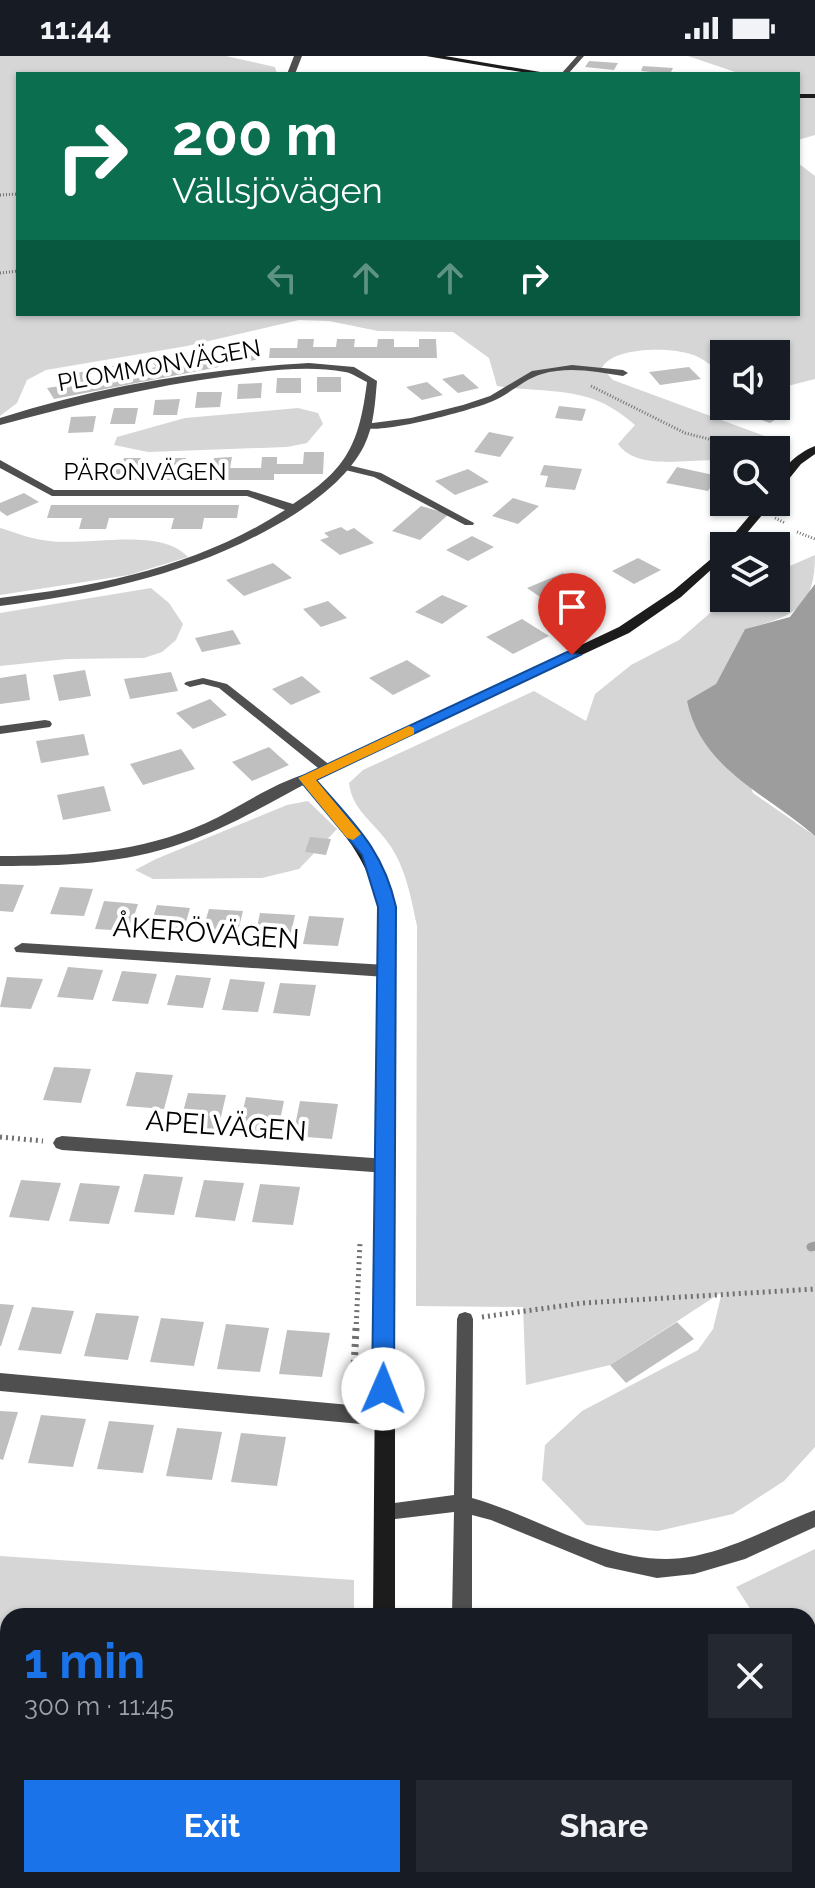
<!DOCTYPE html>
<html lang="en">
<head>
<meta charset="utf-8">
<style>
  :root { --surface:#171b24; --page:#242831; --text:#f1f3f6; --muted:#9ea1a6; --accent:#1a73e8 }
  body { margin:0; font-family:Raleway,sans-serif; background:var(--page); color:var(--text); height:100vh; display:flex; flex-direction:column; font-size:30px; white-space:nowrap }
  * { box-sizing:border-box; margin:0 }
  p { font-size:26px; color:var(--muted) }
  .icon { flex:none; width:44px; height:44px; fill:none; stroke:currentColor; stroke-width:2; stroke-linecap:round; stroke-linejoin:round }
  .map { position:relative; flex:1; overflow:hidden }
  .drawer { position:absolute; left:0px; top:1552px; width:816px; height:280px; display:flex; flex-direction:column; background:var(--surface); border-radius:24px 24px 0 0; box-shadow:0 2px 6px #0004 }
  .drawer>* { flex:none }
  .hud { position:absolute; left:16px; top:16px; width:784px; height:244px; border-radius:0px; box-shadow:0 2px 6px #0004; background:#0b6e4f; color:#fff; overflow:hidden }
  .buttons { position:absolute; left:710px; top:284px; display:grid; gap:16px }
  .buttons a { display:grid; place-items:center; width:80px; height:80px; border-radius:0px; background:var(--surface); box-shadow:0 2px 6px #0004; font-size:40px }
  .pin { position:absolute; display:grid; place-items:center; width:68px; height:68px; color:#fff; margin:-82px -34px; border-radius:50% 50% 50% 0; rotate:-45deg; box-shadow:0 0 8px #0007 }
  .pin .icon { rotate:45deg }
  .me { position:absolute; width:88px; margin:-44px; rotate:1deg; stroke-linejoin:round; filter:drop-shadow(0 0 6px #0008) }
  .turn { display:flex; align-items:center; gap:28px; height:168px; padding:0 24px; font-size:36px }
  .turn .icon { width:104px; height:104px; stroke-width:2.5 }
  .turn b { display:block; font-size:56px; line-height:68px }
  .lanes { display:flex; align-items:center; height:76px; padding:0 24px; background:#0003; justify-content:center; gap:40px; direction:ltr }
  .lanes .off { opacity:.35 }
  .round { display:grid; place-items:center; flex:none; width:84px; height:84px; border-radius:0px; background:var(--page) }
  .head { display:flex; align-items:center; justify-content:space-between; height:136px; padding:0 24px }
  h1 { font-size:48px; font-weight:700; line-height:60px; color:var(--accent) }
  .button { display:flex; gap:16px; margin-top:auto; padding:16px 24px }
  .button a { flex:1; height:92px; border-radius:0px; background:var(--accent); color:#fff; font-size:32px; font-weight:700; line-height:92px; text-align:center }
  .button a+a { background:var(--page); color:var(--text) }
  .status { display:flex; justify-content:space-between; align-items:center; height:56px; padding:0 40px; background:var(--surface); direction:ltr }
  .status svg { height:22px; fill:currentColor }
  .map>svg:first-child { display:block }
  .green { fill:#d6d6d6 }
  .water { fill:#9d9d9d }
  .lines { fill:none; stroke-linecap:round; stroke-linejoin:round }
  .stream-far1 { stroke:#9d9d9d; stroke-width:9 }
  .stream { stroke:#9d9d9d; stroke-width:11 }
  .building { fill:#bfbfbf }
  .path-far2 { stroke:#717171; stroke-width:3; stroke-dasharray:1 2; stroke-linecap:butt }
  .path-far1 { stroke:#717171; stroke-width:5; stroke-dasharray:2 4; stroke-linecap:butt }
  .path { stroke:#717171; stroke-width:7; stroke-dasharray:3 5; stroke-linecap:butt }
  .lane { fill:#4f4f4f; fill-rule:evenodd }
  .street { fill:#4f4f4f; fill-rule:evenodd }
  .secondary { fill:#1c1c1c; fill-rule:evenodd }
  .route { fill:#1a73e8; stroke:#114b97; stroke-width:2 }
  .slow { fill:#f59e0b }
  .labels { text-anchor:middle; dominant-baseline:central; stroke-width:8; stroke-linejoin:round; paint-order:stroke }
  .far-street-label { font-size:24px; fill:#000; stroke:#fff }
  .street-label { font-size:28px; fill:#000; stroke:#fff }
</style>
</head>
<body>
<div class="status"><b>11:44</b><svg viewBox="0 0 49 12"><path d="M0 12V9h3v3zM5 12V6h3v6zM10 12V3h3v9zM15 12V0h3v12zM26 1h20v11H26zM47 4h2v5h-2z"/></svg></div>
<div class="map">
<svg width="815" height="1832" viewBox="0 0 815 1832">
  <rect width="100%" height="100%" fill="#fff"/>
  <path class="green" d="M0,0H226L275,11L277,18H18V258H798V107L815,120V323L776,333V298H724V320C716,314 707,305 698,301C678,290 612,290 602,312L613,324L773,383L782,392L780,401L776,402V394H724V405C693,401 639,417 618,388L635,369C590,328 552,338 497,330L489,302L453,276L378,275L329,265L299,264L187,290L46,314L27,324L17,347L0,360Z
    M688,0H815V79L798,84V18H741Z
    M298,352L318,357L323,368L307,387L287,391L148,396L114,389L117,381L185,362Z
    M0,472C14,476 28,482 42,484C84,492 159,469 188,501L129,519L0,539Z
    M815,499C815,554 793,560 745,573L716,628L753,737L815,780V1391L784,1425L733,1458L658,1475L586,1469L542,1424L545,1389L582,1355L698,1294L713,1273L722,1236L610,1309L526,1329L523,1251L416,1250L417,870C411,842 406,812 389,788C374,766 352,754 349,727L363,714L534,635L586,665L595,638L631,609L679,584L717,551L731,542H776V516Z
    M151,532L169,547L183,568L176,584L162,596L144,602L67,603L0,610V557Z
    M308,745L337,773L299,813L262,822L153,823L135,814L156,803L287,749Z
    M815,1493V1653L808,1642V1560H755L736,1531Z
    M0,1500L354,1524V1560H8V1824H329L324,1832H0Z"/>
  <path class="water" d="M815,528V780C767,738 701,713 687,645L716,628L745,573L790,561Z"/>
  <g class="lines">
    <path class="stream-far1" d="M811,1191L815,1190"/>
    <path class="stream" d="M7,1832L26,1824"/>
  </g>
  <path class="building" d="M589,5L618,7L614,14L585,11Z
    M643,10L673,12L670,18L641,15Z
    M298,283H314L313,291H336L337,283H355L354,291H377L378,283H394V291H419V283H436L437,302H269L270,292H297Z
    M244,285L260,303L54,343L47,332L78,327L72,318L86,315L92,324L118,319L112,310L126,308L132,316L156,311L150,303L164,300L170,309L196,304L190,295L204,293L211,301L236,296L229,288Z
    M689,311L701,323L660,329L649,316Z
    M463,318L479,332L458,337L442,323Z
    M317,321H341V336H317Z
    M277,322H301V337H276Z
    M427,326L443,339L422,344L406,331Z
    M262,327L261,342L237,343L238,328Z
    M197,336H222L220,351L195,352Z
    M180,343L177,359H153L155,344Z
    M559,350L586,353L582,365L555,362Z
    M755,350H766L786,357L770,367L743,358Z
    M114,352H138L135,368H110Z
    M96,360L93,376L68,377L71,361Z
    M489,376L514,381L500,401L474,396Z
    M304,396H324L323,418H274V424H88L91,413H121L124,402H141L138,412H166L168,402H186L184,412H212L214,402L232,401L230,412H261L262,401H277V408H303Z
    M544,409L582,413L575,434L545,431L548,420L540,419Z
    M677,411L718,420L708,435L666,427Z
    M468,413L489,426L455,439L435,425Z
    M24,437L39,446L7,460L0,455V447Z
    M513,442L539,450L518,468L492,460Z
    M51,449H239L237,462H204L202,473H171L174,462H109L106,473H79L82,462H47Z
    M421,450L449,458L420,484L392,475Z
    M341,471L347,475L354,472L374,487L340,499L320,484L329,481L324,477Z
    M472,480L494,491L468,505L446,494Z
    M638,502L661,514L634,528L612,515Z
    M273,507L292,522L244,540L226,524Z
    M563,517L578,527L562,534L569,538L549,547L527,532Z
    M442,539L468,550L442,568L415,556Z
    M328,545L347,562L321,571L303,553Z
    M522,563L549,580L513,598L486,581Z
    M233,574L241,588L202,596L195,582Z
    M407,604L431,620L393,639L369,622Z
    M85,614L91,640L59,645L53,619Z
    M171,616L178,635L130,643L124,623Z
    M26,618L30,644L0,648V622Z
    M302,620L321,636L291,649L272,633Z
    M210,643L227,659L193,673L176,657Z
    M84,678L89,699L41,707L36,685Z
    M269,691L289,709L252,725L232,706Z
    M181,693L195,713L143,729L130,708Z
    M104,730L111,755L63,764L57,739Z
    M310,781L331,783L326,799L305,796Z
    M0,828L24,829L13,856L0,855Z
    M60,831L93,833L84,860L50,858Z
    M104,845L138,848L129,875L95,873Z
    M157,849L190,852L182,880L148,877Z
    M209,853L243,855L236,883L201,880Z
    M260,857L295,859L289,887L254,885Z
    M309,860L344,862L338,890L303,888Z
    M68,911L103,914L93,944L57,941Z
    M122,915L157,918L148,948L112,945Z
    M176,919L211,922L203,952L167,949Z
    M7,921L43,923L31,953L0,951Z
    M230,923L265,926L258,956L222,954Z
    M280,927L316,929L310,960L273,957Z
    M54,1011L91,1013L81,1047L43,1044Z
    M136,1016L173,1019L164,1053L126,1050Z
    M188,1037L226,1039L218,1074L179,1071Z
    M246,1041L284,1045L277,1079L238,1076Z
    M300,1045L338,1048L332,1083L293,1080Z
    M144,1118L183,1121L174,1159L134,1156Z
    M21,1124L61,1127L49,1165L9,1161Z
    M204,1124L244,1127L235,1165L195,1161Z
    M80,1127L120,1130L109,1168L69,1165Z
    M260,1128L300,1131L293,1169L252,1166Z
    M0,1248L14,1249L1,1290H0Z
    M32,1251L74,1255L61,1298L18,1294Z
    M96,1257L139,1260L128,1304L84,1300Z
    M161,1262L204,1266L194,1310L150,1306Z
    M677,1266L694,1283L626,1327L610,1309Z
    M226,1268L269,1272L260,1316L217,1313Z
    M287,1274L330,1277L322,1321L279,1318Z
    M0,1355L18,1356L3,1404L0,1403Z
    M41,1359L86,1363L73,1411L28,1407Z
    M109,1365L154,1369L143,1417L97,1413Z
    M177,1372L222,1376L212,1424L166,1420Z
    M241,1377L286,1381L277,1430L231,1426Z"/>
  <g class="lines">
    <path class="path-far2" d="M0,139L18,138
      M0,217L18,215
      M591,330L685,377L752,394
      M775,462L785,467
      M797,476L815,483"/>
    <path class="path-far1" d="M0,1081L43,1085
      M482,1261L583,1247L815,1233
      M356,1274L360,1186"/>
    <path class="path" d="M356,1272L354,1313L358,1340
      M537,1824L543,1832
      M338,1832L343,1824"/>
    <path class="lane" d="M577,0H584L568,18H561Z
      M572,309L623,314L628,317L623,320C597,316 569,310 542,318C524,323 510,338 493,345C473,354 377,380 360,371L365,368L411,362L463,349L490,340L532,315Z
      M344,408L381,417L474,467L473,469H465L374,421L341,413V409Z
      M203,622L227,628L331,710L333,713L331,716H323L219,632L203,628L190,631L184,628L186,626Z
      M465,1256L471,1258L473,1263L472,1442C544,1462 617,1516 695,1500C738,1491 775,1469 815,1454V1471L745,1503L694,1518L657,1522L606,1511L491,1464L472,1459V1560H452L454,1456L387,1464L380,1462L378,1456L380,1450L387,1448L454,1439L457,1263L459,1258Z"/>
    <path class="street" d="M294,0H302L295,18H287Z
      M309,307L354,311L377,325C375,347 374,370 364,390C349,419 321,441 295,458C204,515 105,537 0,550V542C101,530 199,510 285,454L247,440H52L0,412V404L54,434H248L293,448C347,413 359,389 367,326C360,323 352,317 345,316C307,309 266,315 228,320C150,330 76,349 0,369V362C100,330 205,313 309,307Z
      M45,664L50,665L52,668L50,671L0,678V670Z
      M306,718L313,722L311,725C269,747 228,772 183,787C124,808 62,810 0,810V800C72,800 140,797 206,767C239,752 271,728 306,718Z
      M22,887L386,909L394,915L386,921L16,896L14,892Z
      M62,1080L387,1103L393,1105L396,1110L393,1115L387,1117L62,1094L56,1092L53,1087L56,1082Z
      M0,1317L383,1352L390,1355L393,1361L390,1367L383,1370L0,1335Z"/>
    <path class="secondary" d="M426,0H445L552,18H533Z
      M798,38H815V42H798Z
      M815,390V398L801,408L780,434L776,435C776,415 797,397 815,390Z
      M761,446H773L736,490H724Z
      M724,492V502L681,541L629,577L315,723C350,763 381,799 395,851V1560H373L379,851C364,791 334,769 299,722L619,571L673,535Z
      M815,1773V1797L808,1800V1776Z
      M380,1824H416L413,1832H377Z
      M456,1824H492L495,1832H459Z
      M685,1824H727L724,1832H682Z"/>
  </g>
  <path class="route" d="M567,596L580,599L316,724C354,768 383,793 396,851L394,1333L391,1340L383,1343L375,1340L372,1333L378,851L362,799L298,722Z"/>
  <path class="slow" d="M409,670L414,672V678L316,724L361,778L353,784L347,782L298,722Z"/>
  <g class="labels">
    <g class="far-street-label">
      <text transform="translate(159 309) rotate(-10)">PLOMMONVÄGEN</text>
      <text x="145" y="415">PÄRONVÄGEN</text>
    </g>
    <g class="street-label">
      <text transform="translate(206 877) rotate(4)">ÅKERÖVÄGEN</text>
      <text transform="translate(226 1070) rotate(4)">APELVÄGEN</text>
    </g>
  </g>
</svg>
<div class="buttons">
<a><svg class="icon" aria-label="sound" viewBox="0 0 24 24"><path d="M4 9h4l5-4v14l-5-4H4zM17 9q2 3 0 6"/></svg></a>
<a><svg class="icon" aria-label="search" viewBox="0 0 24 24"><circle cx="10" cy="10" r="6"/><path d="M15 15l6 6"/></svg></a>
<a><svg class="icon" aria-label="layers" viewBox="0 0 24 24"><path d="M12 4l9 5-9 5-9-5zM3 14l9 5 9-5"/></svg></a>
</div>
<div class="pin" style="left:572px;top:599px;background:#d93025"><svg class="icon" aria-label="arrive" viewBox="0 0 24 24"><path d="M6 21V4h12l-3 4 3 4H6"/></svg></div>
<svg class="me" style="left:383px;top:1333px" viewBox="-20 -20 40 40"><circle r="19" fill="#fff"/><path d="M0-13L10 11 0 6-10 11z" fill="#1a73e8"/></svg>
<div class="hud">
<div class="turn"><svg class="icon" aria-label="right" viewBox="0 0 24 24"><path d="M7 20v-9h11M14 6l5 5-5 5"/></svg><div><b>200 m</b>Vällsjövägen</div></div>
<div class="lanes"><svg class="icon off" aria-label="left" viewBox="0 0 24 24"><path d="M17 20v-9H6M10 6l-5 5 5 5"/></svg><svg class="icon off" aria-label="ahead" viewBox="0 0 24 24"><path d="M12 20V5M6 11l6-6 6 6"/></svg><svg class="icon off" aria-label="ahead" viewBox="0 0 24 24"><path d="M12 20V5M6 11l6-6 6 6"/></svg><svg class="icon" aria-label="right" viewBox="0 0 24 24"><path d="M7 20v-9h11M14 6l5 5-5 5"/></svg></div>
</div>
<section class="drawer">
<div class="head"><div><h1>1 min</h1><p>300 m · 11:45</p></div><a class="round"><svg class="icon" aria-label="close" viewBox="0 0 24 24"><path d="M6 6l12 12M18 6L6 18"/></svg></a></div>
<div class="button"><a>Exit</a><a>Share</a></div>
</section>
</div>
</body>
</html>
